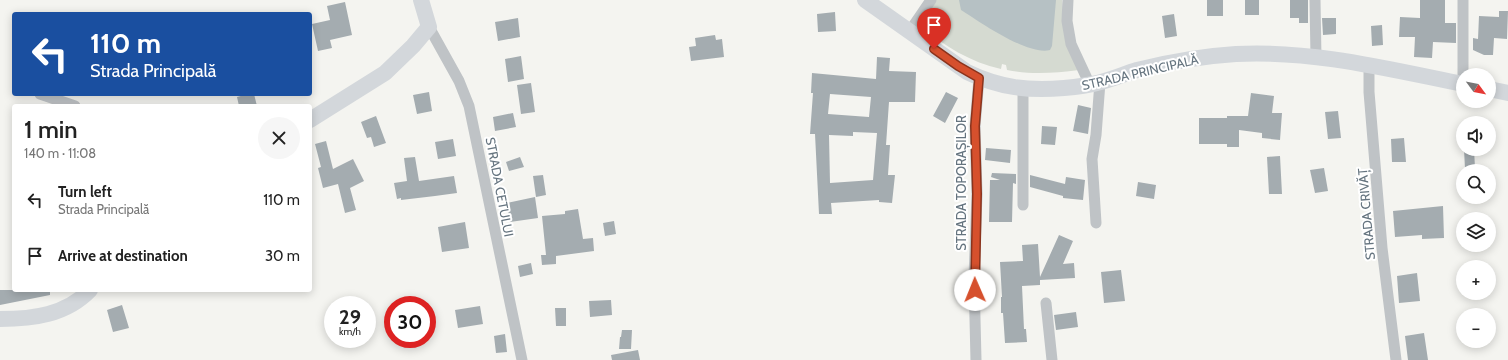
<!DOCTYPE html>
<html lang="en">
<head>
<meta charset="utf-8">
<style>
  :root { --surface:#fff; --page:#f6f6f6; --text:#222; --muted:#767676 }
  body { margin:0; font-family:Cabin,sans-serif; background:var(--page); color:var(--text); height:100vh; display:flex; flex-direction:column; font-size:15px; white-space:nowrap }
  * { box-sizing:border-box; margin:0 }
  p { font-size:13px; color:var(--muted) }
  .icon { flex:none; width:22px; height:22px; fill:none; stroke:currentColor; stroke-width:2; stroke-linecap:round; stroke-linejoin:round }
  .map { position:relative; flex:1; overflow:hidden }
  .panel { position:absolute; left:12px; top:104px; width:300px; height:188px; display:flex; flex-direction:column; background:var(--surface); border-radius:4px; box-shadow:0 2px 10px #0003 }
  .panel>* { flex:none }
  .hud { position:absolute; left:12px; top:12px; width:300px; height:84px; border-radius:4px; box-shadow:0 2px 10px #0003; background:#1a4fa0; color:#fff; overflow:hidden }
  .needle { width:26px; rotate:122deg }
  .tools { position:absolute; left:1456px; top:68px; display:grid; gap:8px }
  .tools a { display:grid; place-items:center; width:40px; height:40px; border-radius:50%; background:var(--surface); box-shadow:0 2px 10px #0003; font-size:20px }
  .speed { position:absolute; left:324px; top:296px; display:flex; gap:8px; font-size:20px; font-weight:700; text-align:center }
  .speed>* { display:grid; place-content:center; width:52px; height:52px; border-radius:50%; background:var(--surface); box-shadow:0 2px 10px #0003; line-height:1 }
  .speed small { font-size:10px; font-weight:400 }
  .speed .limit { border:6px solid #d22; background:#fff; color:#111 }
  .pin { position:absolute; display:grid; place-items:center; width:34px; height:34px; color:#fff; margin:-41px -17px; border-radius:50% 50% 50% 0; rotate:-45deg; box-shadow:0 0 4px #0007 }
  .pin .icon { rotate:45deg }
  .me { position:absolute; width:44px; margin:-22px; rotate:359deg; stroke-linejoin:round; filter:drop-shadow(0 0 3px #0008) }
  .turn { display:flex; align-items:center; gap:14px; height:84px; padding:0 12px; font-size:18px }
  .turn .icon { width:52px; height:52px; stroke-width:2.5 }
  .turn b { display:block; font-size:28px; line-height:34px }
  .round { display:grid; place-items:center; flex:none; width:42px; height:42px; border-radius:21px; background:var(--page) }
  .head { display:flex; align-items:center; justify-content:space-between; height:68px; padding:0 12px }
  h1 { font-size:24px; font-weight:600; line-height:30px }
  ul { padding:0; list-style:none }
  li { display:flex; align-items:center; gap:12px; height:56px; padding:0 12px }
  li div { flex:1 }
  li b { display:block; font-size:15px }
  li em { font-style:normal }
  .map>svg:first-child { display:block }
  .green { fill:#d5dad1 }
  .water { fill:#b6c1c4 }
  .building { fill:#a4acb0; fill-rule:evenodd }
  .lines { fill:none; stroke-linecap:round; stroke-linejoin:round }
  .street { stroke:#bfc3c6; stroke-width:11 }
  .secondary { stroke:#d3d7db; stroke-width:16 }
  .route-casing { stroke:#8b341d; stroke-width:10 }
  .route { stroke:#d6502d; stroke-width:7 }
  .labels { text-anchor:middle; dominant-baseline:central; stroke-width:4; stroke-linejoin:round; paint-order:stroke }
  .street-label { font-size:13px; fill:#65747f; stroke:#fff }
</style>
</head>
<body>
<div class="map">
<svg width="1508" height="360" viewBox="0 0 1508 360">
  <rect width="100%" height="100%" fill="#f4f4f0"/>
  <path class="green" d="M936,0H1062L1064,24L1079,70C1055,73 1031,75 1007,70L1006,65L1002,64L1001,69C970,62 944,46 921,26L923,20Z"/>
  <path class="water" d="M959,0H1056L1052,46L1050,50C1028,56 980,22 961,10Z"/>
  <path class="building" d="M1207,0H1223V16H1207Z
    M1245,0H1259V15H1245Z
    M1290,0H1308V23H1299V18H1290Z
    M1420,0H1445V23H1456V43L1433,42L1432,58L1414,57L1415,37H1399L1400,17L1420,18Z
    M345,2L352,35L330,40L332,48L318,51L312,24L330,20L327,6Z
    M1499,11H1508L1507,39L1494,38L1493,55H1484L1473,50V38L1478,39L1479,16L1499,17Z
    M835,12L836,31L818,32L817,14Z
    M1174,14L1177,36L1165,38L1162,16Z
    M518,18L520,37L498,41L495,22Z
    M1322,18H1336V34L1323,35Z
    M1382,25L1383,45L1372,46L1371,26Z
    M715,35L716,40L722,39L724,57L691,61L689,47L696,46L695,38Z
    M521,56L524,79L508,82L505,59Z
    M877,57L890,58L889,71L916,72L915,102H889L886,145H890L888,175H895L892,203L879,202V200L831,203L832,214H819L815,134H810L813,93H811L812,73L876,79ZM830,94L871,97L869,117L828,114ZM853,132L877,133L873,180L830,183L829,135L853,136Z
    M531,83L535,112L521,114L517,85Z
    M429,92L432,111L417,114L413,95Z
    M946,92L958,98L945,123L933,116Z
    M1251,93L1274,96L1272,113H1282L1280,140L1262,138V133L1239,130V147H1227V144H1199V118H1227V116H1248Z
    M248,94H254L257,106H239L237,97Z
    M1078,105L1091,108L1088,134L1073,131Z
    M1338,111L1341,138L1328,139L1325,112Z
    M513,113L516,127L495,131L493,117Z
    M376,116L386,143L374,147L371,137L367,138L361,122Z
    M1042,126L1057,127L1055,145L1041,144Z
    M1404,138L1406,162H1392L1391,139Z
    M453,139L456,156L438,159L435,142Z
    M326,141L333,169L353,159L364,181L350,188L356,210L345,213L338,184L323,188L318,168L321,167L315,144Z
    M986,148L1011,150L1010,163L985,160Z
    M1464,149H1474L1475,168L1465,169Z
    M1280,156L1282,194H1269L1267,157Z
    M415,157L419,181L454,176L457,193L435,196L401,200V198L397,199L394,183L407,181L404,158Z
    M520,157L524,167L509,171L506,162Z
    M1324,168L1328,191L1315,193L1310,170Z
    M992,173L1016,174V184L1013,183L1012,222H989L990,180H1000L991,177Z
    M543,175L546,195L536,197L533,176Z
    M1030,175L1065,184L1066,177L1085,180L1083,200L1063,198V196L1030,187Z
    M1138,182L1156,185L1154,199L1136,196Z
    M535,197L538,218L510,222L507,203Z
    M1443,206L1444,238L1422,239V235L1395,237L1393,211Z
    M578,209L583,239L593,238L594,251L556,256V264L542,265L541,255H546L542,216L565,214V211Z
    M614,221L616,234L605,236L603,223Z
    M465,222L469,248L442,252L438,227Z
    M1059,235L1073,241L1063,264L1074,263L1075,278L1040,280V285L1022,286L1024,329H1026L1027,342L1005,343L1003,313H1001V297H1002L1000,262L1023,261L1022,245L1038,244L1040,277Z
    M531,263L533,274L520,277L518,266Z
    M1121,270L1125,301L1104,303L1101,272Z
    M1417,273L1420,301L1399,303L1397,276Z
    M0,290H50V295L0,305Z
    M611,300L612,315L590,317L589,301Z
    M122,305L129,328L113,332L107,310Z
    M480,306L483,324L458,328L455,310Z
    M555,308H566V326H556Z
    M1076,312L1078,327L1056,330L1054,315Z
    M622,330H632L631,349H619L620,337H621Z
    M1424,333L1428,360H1408L1405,336Z
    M505,334L507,352L496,353L494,336Z
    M638,350L640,360H612L611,355Z"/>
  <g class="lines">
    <path class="street" d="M1068,0L1067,21L1071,44L1090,85
      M1315,0L1316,57
      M429,27L459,81L469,106L522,360
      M909,32L931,0
      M1369,66V92L1382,248L1396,360
      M1463,75V0
      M1023,89V205
      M40,94L75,106
      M1096,223L1092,159L1096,135L1100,82
      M1046,303L1052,360
      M976,360L974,278L977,194L975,126L979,78"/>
    <path class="secondary" d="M865,0L967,72C1000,88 1029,91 1064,88C1075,87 1086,86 1097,83C1111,80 1124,74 1137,70C1169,62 1203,56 1236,54C1313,50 1388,69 1463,84
      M1489,89L1508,93
      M310,120L385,73L413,46L429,27L421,0
      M0,319C33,319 66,315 90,290"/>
  </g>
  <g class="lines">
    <g class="route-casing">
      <path id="route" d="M934,49L958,66L979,78L975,126L977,194L975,290"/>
    </g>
    <use href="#route" class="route"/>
  </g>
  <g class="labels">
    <g class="street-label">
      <text transform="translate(1140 72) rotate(-13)">STRADA PRINCIPALĂ</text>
      <text transform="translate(961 183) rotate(-90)">STRADA TOPORAȘILOR</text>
      <text transform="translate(500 187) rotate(79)">STRADA CETULUI</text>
      <text transform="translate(1366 214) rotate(-95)">STRADA CRIVĂȚ</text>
    </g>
  </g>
</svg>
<div class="tools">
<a><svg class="needle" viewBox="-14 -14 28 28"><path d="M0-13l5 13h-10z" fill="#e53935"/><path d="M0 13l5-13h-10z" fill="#767676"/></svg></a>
<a><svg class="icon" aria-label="sound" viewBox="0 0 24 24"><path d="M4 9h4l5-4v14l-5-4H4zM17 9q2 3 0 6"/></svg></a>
<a><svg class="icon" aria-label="search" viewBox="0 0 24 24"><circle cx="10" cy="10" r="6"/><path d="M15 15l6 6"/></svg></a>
<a><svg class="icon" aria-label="layers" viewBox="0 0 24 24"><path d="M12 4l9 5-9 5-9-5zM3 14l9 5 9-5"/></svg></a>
<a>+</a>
<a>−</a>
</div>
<div class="speed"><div>29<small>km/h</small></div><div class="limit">30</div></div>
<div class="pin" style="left:934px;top:49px;background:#d93025"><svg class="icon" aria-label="arrive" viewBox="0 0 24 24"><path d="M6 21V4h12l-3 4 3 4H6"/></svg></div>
<svg class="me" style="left:975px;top:290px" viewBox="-20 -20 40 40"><circle r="19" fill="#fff"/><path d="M0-13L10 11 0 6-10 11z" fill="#d6502d"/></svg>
<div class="hud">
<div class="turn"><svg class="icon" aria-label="left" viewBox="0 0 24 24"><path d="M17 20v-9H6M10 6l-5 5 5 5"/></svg><div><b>110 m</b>Strada Principală</div></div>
</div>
<section class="panel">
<div class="head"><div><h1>1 min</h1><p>140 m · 11:08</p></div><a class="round"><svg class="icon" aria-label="close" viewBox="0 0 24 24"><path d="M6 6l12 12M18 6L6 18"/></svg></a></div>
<ul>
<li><svg class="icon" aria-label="left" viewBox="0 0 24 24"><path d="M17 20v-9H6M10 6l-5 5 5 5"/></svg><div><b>Turn left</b><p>Strada Principală</p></div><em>110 m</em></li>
<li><svg class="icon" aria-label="arrive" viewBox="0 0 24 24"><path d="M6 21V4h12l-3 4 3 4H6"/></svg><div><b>Arrive at destination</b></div><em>30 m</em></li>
</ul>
</section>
</div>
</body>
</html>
